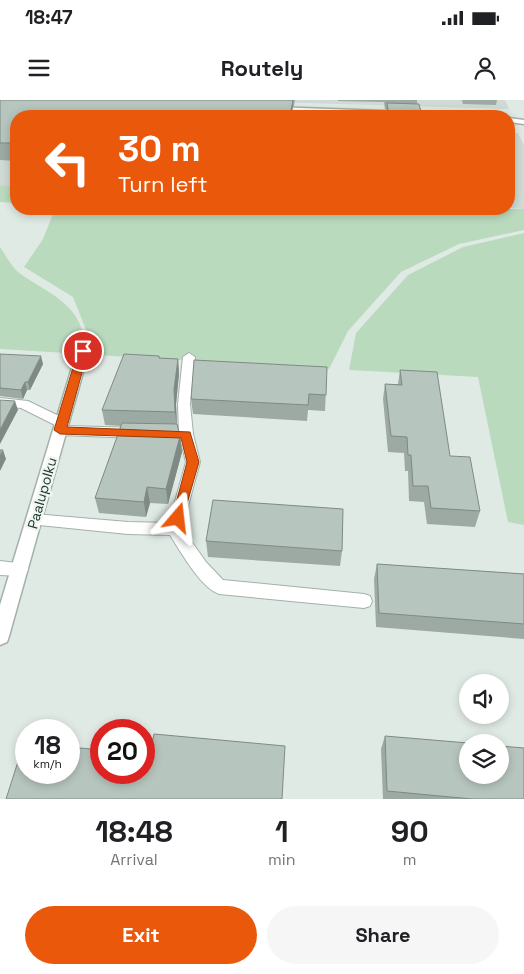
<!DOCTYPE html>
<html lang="en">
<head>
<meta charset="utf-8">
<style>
  :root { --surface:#fff; --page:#f6f6f6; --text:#202124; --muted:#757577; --accent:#ea580c }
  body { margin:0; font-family:"Space Grotesk",sans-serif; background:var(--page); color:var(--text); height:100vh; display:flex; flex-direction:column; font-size:19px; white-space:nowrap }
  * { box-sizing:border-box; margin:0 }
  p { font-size:16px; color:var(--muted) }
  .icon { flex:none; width:28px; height:28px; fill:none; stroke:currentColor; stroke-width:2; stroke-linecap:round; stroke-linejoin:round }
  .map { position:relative; height:699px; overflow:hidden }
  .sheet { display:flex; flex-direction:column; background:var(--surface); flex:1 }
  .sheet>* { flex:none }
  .guide { position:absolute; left:10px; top:10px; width:505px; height:105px; border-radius:20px; box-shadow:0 2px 8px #0003; background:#ea580c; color:#fff; overflow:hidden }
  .controls { position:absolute; left:459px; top:574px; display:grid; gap:10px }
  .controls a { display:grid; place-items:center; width:50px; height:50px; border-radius:50%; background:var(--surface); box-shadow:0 2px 8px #0003; font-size:25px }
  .speed { position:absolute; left:15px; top:619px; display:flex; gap:10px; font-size:25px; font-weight:700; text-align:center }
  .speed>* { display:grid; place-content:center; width:65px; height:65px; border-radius:50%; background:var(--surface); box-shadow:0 2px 8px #0003; line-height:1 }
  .speed small { font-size:12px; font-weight:400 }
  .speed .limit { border:8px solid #d22; background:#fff; color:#111 }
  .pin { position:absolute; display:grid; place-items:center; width:42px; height:42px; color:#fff; margin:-21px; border:2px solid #fff; border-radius:50%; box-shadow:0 1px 5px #0007 }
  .me { position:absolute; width:55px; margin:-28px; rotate:17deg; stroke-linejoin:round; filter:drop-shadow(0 0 4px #0008) }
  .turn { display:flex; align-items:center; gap:18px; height:105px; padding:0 25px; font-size:22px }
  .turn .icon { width:65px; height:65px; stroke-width:2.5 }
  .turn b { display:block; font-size:35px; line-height:42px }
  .eta { display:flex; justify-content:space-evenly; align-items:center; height:85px; text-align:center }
  .eta b { font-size:30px; font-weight:600; line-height:35px }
  .primary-button { display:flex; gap:10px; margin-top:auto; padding:10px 25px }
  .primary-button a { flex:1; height:58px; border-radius:30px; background:var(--accent); color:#fff; font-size:20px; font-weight:600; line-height:58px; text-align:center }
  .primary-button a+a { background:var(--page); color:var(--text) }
  .status { display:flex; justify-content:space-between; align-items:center; height:35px; padding:0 25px; background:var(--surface); direction:ltr }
  .status svg { height:14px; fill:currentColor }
  header { display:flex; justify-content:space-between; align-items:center; height:65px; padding:0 25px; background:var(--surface); font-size:22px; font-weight:600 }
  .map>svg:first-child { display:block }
  .built { fill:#cedad3 }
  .green { fill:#badabe }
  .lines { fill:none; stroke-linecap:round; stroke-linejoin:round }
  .lane-casing { stroke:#a3b1aa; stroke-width:2 }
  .street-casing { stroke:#a3b1aa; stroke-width:3 }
  .lane { fill:#fff; fill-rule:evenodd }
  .street { fill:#fff; fill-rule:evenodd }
  .wall { fill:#9da9a3 }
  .shaded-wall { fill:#7f8a84 }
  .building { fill:#b6c5bd; stroke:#7f8a84 }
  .route { fill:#ea580c; stroke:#983908 }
  .labels { text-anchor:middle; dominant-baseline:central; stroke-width:5; stroke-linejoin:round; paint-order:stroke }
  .street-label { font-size:14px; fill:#223930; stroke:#f0f7f3 }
</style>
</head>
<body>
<div class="status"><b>18:47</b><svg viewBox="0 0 49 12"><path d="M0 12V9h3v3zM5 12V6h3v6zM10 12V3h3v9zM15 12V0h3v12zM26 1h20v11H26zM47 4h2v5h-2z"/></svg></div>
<header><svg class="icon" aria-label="menu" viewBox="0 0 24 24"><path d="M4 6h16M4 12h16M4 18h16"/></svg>Routely<svg class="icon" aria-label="person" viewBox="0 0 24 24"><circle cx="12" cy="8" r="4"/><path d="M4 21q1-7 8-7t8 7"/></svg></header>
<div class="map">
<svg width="524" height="699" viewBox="0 0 524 699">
  <rect width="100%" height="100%" fill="#e0eae4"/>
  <path class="built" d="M207,0H505L509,9Z
    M0,7L299,16H16V86L0,85Z
    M509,33H518L524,45V109L509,108Z"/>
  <path class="green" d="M0,85L16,86V103L0,102Z
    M55,109H524V130L459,144L401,172L348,231L329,269L96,255L73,197L24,167L43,139Z
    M524,133V425L508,422L478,277L349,270L356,233L408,175L463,147Z
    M0,147C5,154 11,166 18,172C43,191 77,201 83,235L66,253L0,249Z"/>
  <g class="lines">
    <g class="lane-casing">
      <path id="lane" d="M189,253L195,257L190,304L193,334L200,362L182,428L206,462L223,480L364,494L370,496L372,501L370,506L364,508L219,494C200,487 181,452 170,435L128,434L29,424L26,420L29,416L34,414L128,422L169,423L186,362L179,334L178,304L183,257Z
        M0,298L28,301L67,320L69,323L67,326L138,328L145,333L138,338L60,335L53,330L57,326L21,308L0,306Z
        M0,461L26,464L28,469L26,474L20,476L0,475Z"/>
    </g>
    <g class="street-casing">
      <path id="street" d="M274,7L467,14L471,16H409L271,11V7Z
        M509,18L524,20V24L509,22Z
        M83,247L89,251L9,536L7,542L0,545V505L77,251Z"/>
    </g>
    <use href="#lane" class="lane"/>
    <use href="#street" class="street"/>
  </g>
  <path class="wall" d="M0,0H295L294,6H293L292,16H16V61L0,60Z
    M338,0H417V4L422,16H386V9H385L384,2L338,1Z
    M462,0H497L496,5L463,4Z
    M0,254L43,264L30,290H27L23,299L0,296Z
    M159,256L160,258L178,259L179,274L176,304L177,325L180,336L182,352L168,404L150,403L146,417L99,413L95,398L121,326L105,325L102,310Z
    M327,267L325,311L308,310L307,321L193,314L191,299Z
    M400,270L450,356L480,411L475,427L427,424L424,402L409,401L408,371H405L404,353L388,352L383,299L385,284H398Z
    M206,441L342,451L340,466L208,457Z
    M377,464L524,474V539L376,527L374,479Z
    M385,636L524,699H383L381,649Z"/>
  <path class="shaded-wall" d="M293,0L292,16H290Z
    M41,256L43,264L30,290L28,282Z
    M178,259L179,274L176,304L177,327L175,312L174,289Z
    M25,282L27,290L23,299L21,290Z
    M15,301L18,310L0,344V330Z
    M180,336L182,352L168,404L166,389Z
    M3,350L6,359L0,371V356Z
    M147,387L150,403L146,417L144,402Z"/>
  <path class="building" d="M0,0H293L290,16H16V43H0Z
    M387,3L419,4L422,16H389Z
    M0,254L41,256L28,282H25L21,290L0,288Z
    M124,254L159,256V258L178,259L174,289L175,312L102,310Z
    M194,260L327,267L326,295L309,294L308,305L191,299Z
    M400,270L437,272L450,356L470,357L480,411L431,408L428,386H413L411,355H408L407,337L391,336L385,284L402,285Z
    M0,300L15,301L0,330Z
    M122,323L177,324L180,336L166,389L147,387L144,402L95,398Z
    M0,350H3L0,356Z
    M213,400L343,409L342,451L206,441Z
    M377,464L524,474V524L379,513Z
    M154,634L285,646L282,699H6L24,643H26V672H69V647L101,650V672H144V654H150Z
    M385,636L468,643V675H500V646L524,648V699H472L387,691Z"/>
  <path class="route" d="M83,248L88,251L67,327L190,332L199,362L182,421L178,422L172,418L187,362L181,338L60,334L54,330L78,251Z"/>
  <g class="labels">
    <g class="street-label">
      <text transform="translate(42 393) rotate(-74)">Paalupolku</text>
    </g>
  </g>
</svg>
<div class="controls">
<a><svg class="icon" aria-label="sound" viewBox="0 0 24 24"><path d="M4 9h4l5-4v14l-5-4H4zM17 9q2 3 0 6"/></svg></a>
<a><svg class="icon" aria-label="layers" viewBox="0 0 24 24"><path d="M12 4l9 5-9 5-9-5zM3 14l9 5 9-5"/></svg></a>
</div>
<div class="speed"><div>18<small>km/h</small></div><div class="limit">20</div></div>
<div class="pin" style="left:83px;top:251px;background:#d93025"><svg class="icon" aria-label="arrive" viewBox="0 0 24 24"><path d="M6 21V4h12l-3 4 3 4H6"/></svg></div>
<svg class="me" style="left:178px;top:418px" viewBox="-20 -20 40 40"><path d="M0-17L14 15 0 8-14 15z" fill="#ea580c" stroke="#fff" stroke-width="4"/></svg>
<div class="guide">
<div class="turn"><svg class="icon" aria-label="left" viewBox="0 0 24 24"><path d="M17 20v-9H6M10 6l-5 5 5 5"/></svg><div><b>30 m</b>Turn left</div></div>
</div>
</div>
<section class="sheet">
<div class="eta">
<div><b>18:48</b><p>Arrival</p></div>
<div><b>1</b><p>min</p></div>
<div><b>90</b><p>m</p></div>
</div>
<div class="primary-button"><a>Exit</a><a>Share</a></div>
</section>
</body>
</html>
